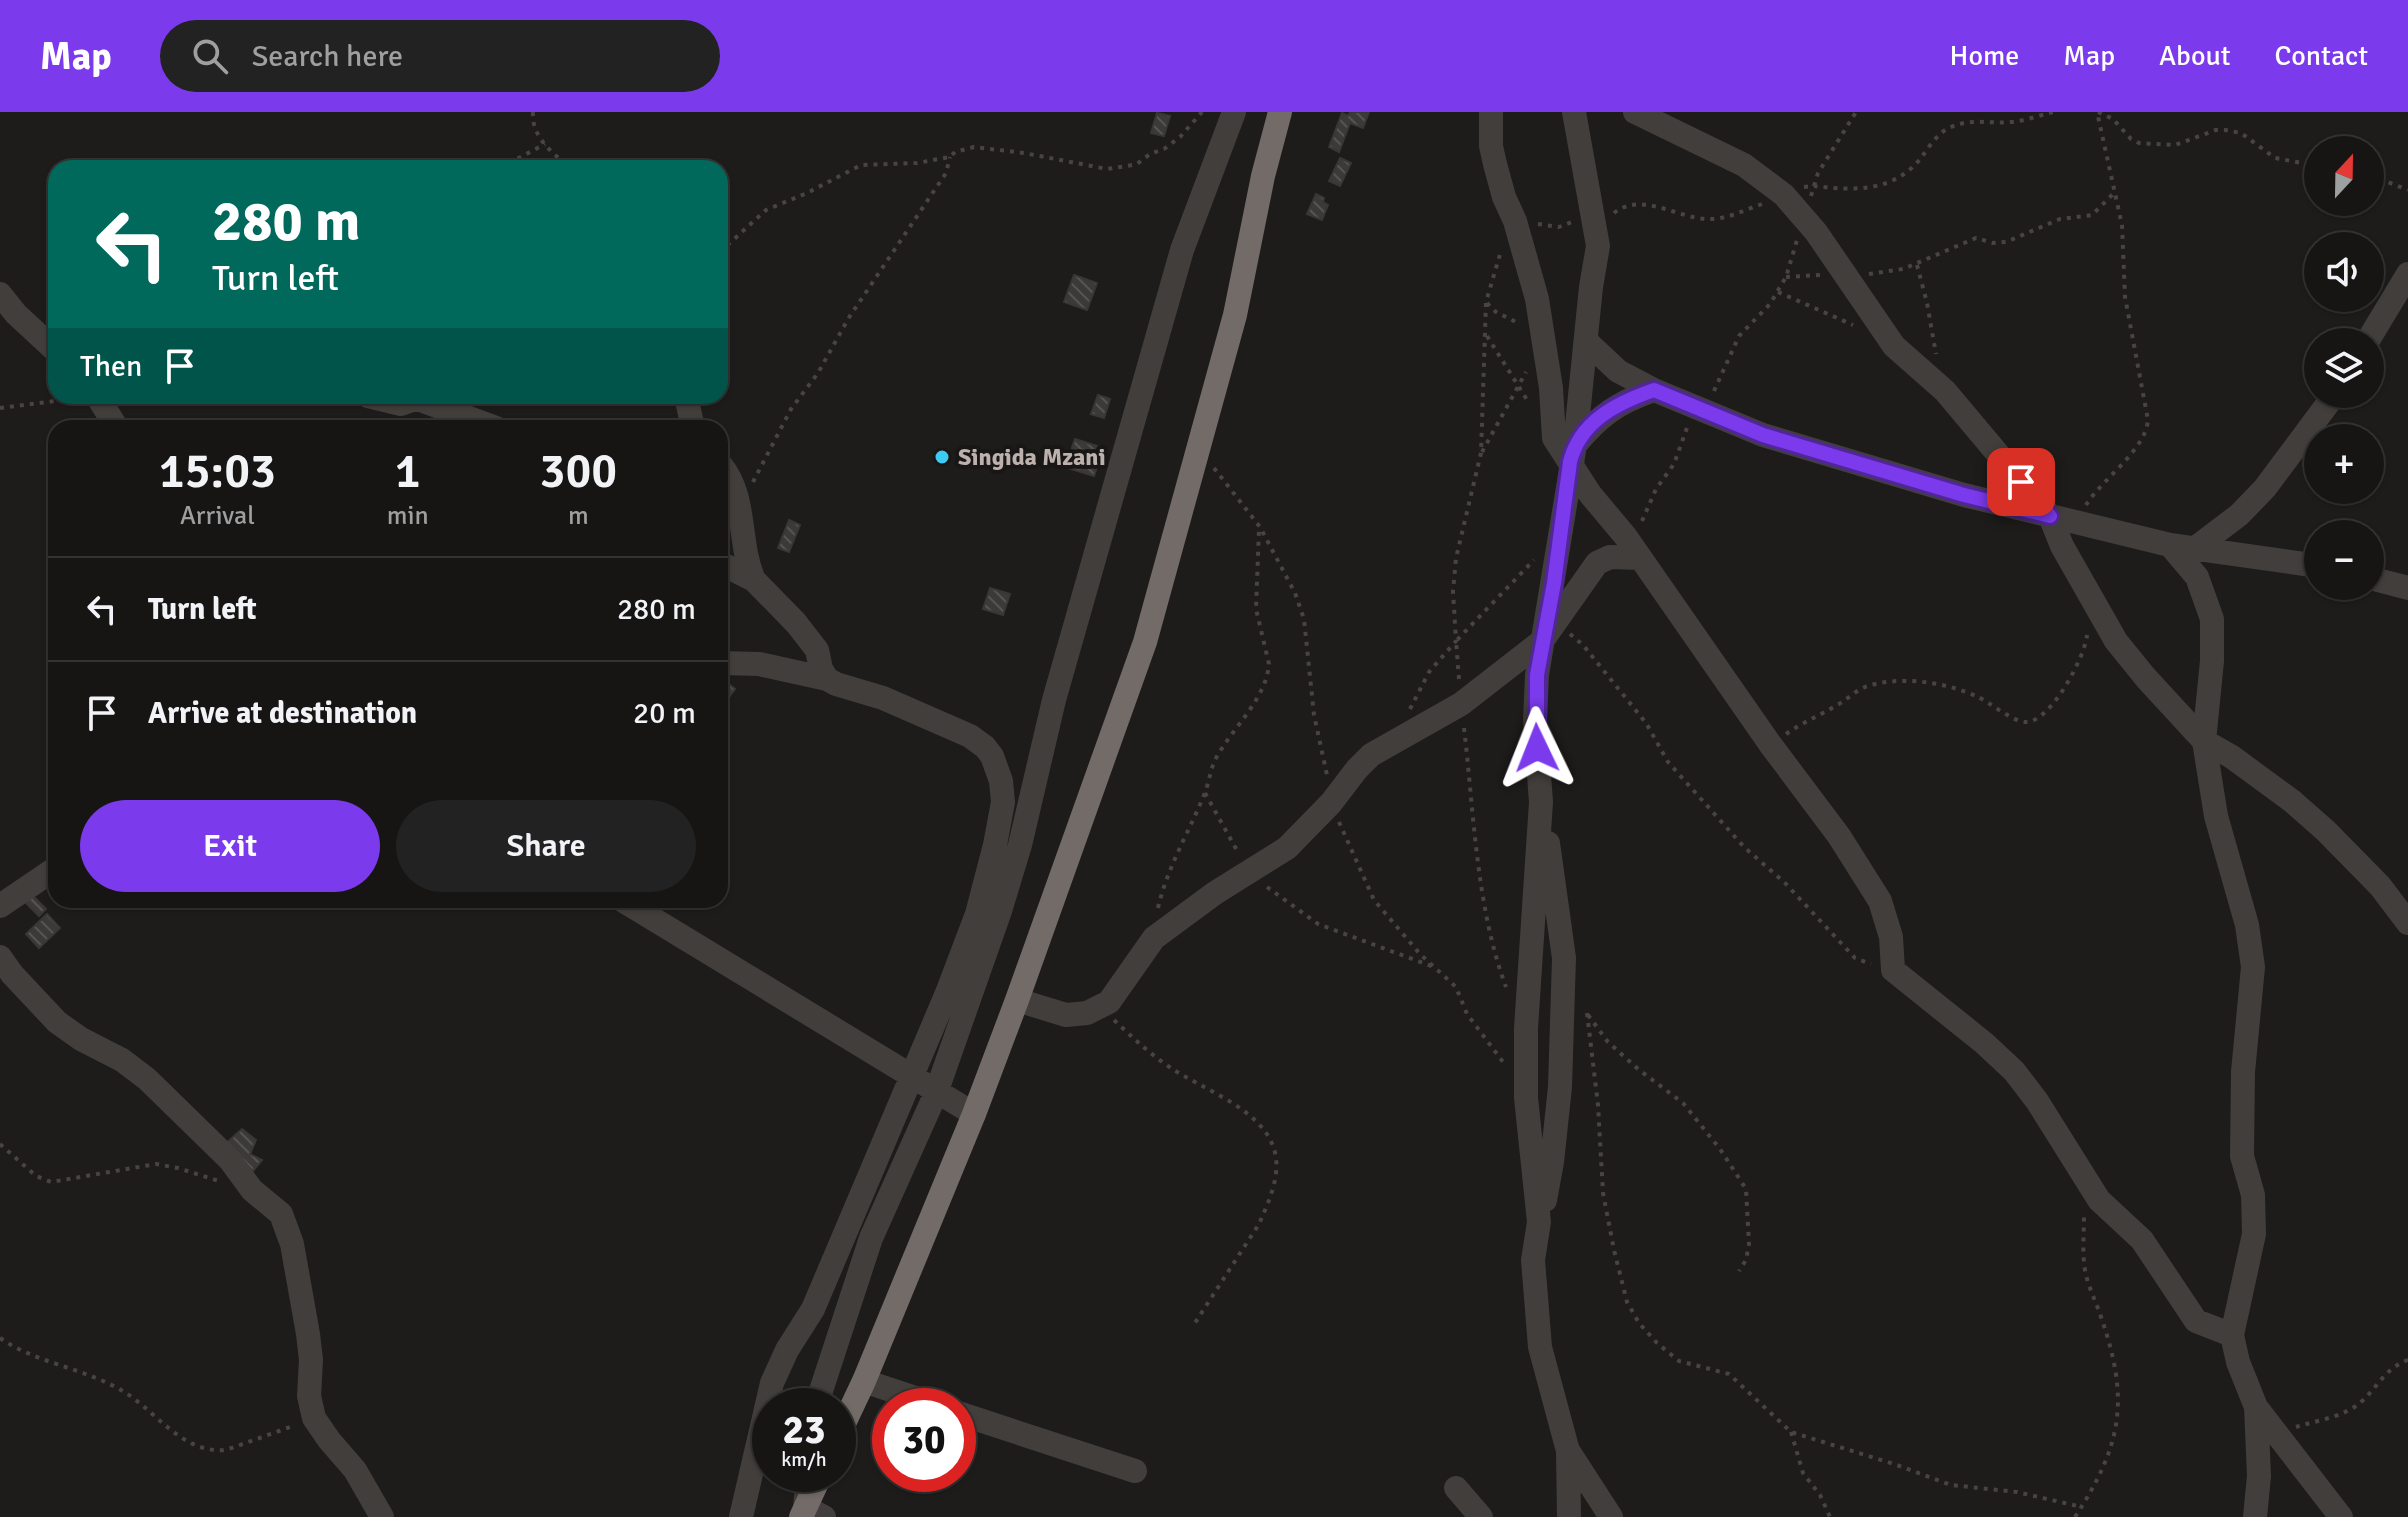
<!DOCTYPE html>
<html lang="en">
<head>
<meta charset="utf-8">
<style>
  :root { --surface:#161514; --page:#232222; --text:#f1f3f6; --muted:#9e9fa0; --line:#353434; --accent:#7c3aed }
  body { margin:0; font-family:Signika,sans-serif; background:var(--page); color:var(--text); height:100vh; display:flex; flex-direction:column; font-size:30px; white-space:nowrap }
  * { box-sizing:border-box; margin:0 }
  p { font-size:26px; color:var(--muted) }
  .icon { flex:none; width:44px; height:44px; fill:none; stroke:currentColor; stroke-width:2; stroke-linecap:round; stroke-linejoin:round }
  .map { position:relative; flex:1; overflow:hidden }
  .panel { position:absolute; left:48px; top:308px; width:680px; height:488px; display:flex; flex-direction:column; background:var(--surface); border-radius:24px; box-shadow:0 2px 6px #0004,0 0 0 2px var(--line) }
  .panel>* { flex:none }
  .hud { position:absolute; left:48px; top:48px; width:680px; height:244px; border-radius:24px; box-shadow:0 2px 6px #0004,0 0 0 2px var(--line); background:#00695c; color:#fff; overflow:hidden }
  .needle { width:52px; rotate:22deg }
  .fabs { position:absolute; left:2304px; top:24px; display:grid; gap:16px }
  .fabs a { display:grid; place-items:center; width:80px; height:80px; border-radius:50%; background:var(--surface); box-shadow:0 2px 6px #0004,0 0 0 2px var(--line); font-size:40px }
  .speed { position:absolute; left:752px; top:1276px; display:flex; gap:16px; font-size:40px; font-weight:700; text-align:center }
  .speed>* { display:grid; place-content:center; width:104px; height:104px; border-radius:50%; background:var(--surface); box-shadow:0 2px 6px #0004,0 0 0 2px var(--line); line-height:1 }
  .speed small { font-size:20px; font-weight:400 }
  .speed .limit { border:12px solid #d22; background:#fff; color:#111 }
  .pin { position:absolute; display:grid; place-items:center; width:68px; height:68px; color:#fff; margin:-34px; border-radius:16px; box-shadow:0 4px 12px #0006 }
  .me { position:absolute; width:88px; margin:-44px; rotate:358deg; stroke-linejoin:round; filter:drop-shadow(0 0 6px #0008) }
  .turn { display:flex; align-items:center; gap:28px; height:168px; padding:0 32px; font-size:36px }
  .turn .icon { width:104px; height:104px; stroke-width:2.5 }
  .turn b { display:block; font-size:56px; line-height:68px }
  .then { display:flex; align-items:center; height:76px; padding:0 32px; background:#0003; gap:16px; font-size:30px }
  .eta { display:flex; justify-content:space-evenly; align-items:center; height:136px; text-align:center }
  .eta b { font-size:48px; font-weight:600; line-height:56px }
  .button { display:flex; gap:16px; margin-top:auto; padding:16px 32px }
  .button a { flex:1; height:92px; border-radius:48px; background:var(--accent); color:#fff; font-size:32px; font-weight:600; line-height:92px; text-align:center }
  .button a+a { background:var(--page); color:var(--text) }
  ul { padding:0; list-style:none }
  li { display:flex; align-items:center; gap:24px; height:104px; padding:0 32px; border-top:2px solid var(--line) }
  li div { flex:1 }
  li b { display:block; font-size:30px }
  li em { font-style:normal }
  header { display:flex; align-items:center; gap:48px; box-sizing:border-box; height:112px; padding:0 40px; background:var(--accent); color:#fff }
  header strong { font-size:38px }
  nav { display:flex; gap:44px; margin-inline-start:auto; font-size:28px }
  .search { width:560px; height:72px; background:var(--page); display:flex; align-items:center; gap:20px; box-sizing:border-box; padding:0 28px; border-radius:44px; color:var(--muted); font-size:30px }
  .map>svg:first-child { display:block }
  .building { fill:url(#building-back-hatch); stroke:#393735; stroke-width:2 }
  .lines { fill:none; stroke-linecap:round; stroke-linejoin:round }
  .path { stroke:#494442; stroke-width:4; stroke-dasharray:4 6; stroke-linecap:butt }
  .minor { stroke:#423e3c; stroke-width:24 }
  .highway { stroke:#736b68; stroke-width:24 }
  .route-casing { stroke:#51269a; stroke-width:20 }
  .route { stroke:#7c3aed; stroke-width:14 }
  .poi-dot { fill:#3dcbf3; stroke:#181716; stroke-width:3 }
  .labels { text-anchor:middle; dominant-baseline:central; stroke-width:8; stroke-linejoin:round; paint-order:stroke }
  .poi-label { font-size:24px; font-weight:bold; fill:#bdb1ae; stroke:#181716; text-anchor:start }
</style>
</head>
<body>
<header>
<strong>Map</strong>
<div class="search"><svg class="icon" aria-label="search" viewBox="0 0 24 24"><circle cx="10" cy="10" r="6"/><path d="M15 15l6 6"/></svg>Search here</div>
<nav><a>Home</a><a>Map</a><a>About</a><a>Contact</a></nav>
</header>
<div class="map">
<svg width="2408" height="1405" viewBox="0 0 2408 1405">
  <defs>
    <pattern id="building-back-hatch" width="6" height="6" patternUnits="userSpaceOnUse" patternTransform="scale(2)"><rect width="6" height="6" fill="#3c3a38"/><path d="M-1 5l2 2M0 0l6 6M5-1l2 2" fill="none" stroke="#565452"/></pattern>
  </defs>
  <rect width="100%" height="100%" fill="#1d1c1b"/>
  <path class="building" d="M1350,0H1369L1363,16L1350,11L1339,40L1329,35L1342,1L1348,4Z
    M1157,1L1170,4L1164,24L1151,21Z
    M1340,46L1351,51L1340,74L1329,69Z
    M1316,82L1324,86L1323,90L1328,93L1322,108L1307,102Z
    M1074,163L1097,171L1087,198L1064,190Z
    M1098,283L1110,287L1104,306L1091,302Z
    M1075,327L1103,336L1094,364L1065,355Z
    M789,408L800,413L789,440L778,436Z
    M990,476L1010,482L1003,503L983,497Z
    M720,565L735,577L724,592L720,589Z
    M33,784L46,797L39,804L26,791Z
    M47,802L60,816L39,836L26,822Z
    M242,1017L256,1028L250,1042L262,1048L253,1059L223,1034Z"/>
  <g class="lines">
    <path class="path" d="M533,0C531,25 553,41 570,56
      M2098,0L2113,7L2131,27L2139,31L2175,33L2216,18H2225L2241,21L2275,46L2318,54
      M500,56L545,32
      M2370,63L2408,78
      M1804,75L1814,74L1818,61L1856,0
      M1811,84L1814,74C1854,79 1894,80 1921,46C1929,35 1938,20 1951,15C1971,6 1990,12 2011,10C2025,9 2040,3 2053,0
      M1614,101C1641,79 1677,106 1707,107C1726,108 1744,98 1762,92
      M1538,112L1559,115L1572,110
      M720,140L766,98L807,81L861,53L917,51L950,45L955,40L974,35L1024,41L1107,57L1127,54L1137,52L1150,42L1164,37L1180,25L1202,0
      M1917,153L1927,191L1936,242
      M1869,162L1903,157L1976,126L1993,131L2006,130L2060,107L2092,103L2116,79
      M1786,165L1820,163
      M1778,180L1853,213
      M1487,191L1496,200L1520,212
      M1487,224L1529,291
      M1714,279L1739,224L1770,192L1786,165L1797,128
      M0,296L78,286
      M1482,340L1526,260
      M1214,356L1260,415L1295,481L1304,507L1314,603L1327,663
      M753,370L791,297L818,261L848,207L946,61L950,45
      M2086,393C2103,366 2145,339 2148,308L2125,185L2122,113L2097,0
      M1642,409L1656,377L1674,352L1688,313
      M1570,522L1583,533L1646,611L1668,650L1744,735L1785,771L1855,846L1871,852
      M1459,567L1456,529L1534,448
      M1410,597L1429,560L1456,529L1453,479L1456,446L1481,341L1486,190L1501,139
      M1464,616C1474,700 1476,795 1506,875
      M1786,622C1803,610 1821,603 1839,592C1848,587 1855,579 1865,575C1898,563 1947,570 1978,585C1991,591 2014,611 2027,610C2051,609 2085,545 2087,523
      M1205,681L1239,742
      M1339,710L1374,788L1420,842L1456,875L1467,902L1503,950
      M1267,775L1318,812L1434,855
      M1158,796C1167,756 1189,720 1204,683C1209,671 1210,659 1215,648C1231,617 1266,588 1269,552L1256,497L1259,417
      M1587,901L1598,993L1603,1081L1614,1138L1627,1190L1639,1211L1657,1231L1679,1249L1729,1262L1791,1320L1894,1352L1951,1373L2017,1380L2082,1395
      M1588,903L1608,930L1638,957L1683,991L1720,1037L1746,1077L1749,1132L1746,1148L1739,1159
      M1114,908C1133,926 1150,942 1171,956C1202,977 1259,996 1273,1034C1283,1060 1269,1089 1259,1112L1193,1214
      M0,1032L36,1064L51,1070L156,1052L178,1056L219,1069
      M0,1226C36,1251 83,1256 121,1278C156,1298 181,1342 226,1338L293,1314
      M2296,1315C2318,1308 2344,1305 2361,1290C2378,1275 2385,1256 2408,1248
      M1791,1320L1803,1361L1820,1383L1830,1405
      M2075,1405C2122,1333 2130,1288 2101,1205C2096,1189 2088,1175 2085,1158C2082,1140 2084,1121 2084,1102"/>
    <path class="minor" d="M1491,0V34L1495,52L1504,85L1515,109L1537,187L1551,276L1554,326L1590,382L1626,425L1770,632L1839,724L1880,789L1891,825L1893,858L1984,931L2014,959L2037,989L2099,1088L2142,1128L2196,1209L2232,1223
      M1635,0L1744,53L1784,83L1816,120L1894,234L1945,279L2050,404L2062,434L2116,529L2146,566L2204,629L2232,645L2292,689L2326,719L2380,774L2408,811
      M0,182L16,202L56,239
      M1586,229L1618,259L1654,278L1763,323L1964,383L2170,433L2318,454
      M2367,230L2408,162
      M97,284L117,316
      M368,284L401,292L423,284
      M686,284L693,316
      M418,287L496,316
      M1575,333C1600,303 1617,291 1654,278
      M720,352C748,385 737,430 754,468
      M2170,433L2197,465L2212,507V549L2204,629L2216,704L2247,813L2253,855L2243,960L2242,1044L2253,1083L2254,1122L2232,1223L2238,1250L2256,1295L2259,1364L2255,1405
      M2194,437L2239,403L2265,376L2335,282
      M720,451L754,468L796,511L817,538L821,557L827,567L836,572L883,586L970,624L985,635L992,644L1001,669L1003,690L995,733L977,802L947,881L813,1197L787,1238L772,1271L741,1405
      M2370,466L2408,476
      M720,551L759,552L827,567
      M622,788L974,1002
      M0,794L56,756
      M0,845L12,862L57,910L81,927L122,948L147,967L230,1048L252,1078L281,1102L292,1132L308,1222L311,1248L309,1284L314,1306L329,1328L355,1358L382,1405
      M1017,888L1066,903L1087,901L1109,890L1154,826L1215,781L1287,736L1331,691L1357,657L1371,643L1461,592L1542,529L1597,451L1610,445L1640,446
      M1545,1088L1552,1050L1560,975L1564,846L1548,731
      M864,1269L939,1294
      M816,1294L871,1126L936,981L1000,799L1020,733L1054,588L1182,138L1234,0
      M2256,1295L2341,1405
      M958,1301L1135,1359
      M1569,1340L1611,1405
      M807,1375L805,1395L824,1405
      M1456,1376L1481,1405
      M1569,1405L1568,1339L1540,1235L1533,1148L1539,1110L1526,986V916L1541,690L1535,609L1537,563L1575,333L1591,175L1598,134L1574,0"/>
    <path class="highway" d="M838,1324L864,1269L974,1002L1017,888L1145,530L1235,203L1263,64L1280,0
      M801,1405L821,1362"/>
  </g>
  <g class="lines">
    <g class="route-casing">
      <path id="route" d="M1537,636V563L1554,471L1570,350C1580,309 1617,291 1654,278L1763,323L1964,383L2050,404L2021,370"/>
    </g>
    <use href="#route" class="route"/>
  </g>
  <circle class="poi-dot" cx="942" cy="345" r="8"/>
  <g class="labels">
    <g class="poi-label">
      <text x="958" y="345">Singida Mzani</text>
    </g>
  </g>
</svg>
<div class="fabs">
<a><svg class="needle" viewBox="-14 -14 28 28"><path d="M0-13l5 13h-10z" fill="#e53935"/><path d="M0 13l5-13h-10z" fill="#9e9fa0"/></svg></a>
<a><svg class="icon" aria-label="sound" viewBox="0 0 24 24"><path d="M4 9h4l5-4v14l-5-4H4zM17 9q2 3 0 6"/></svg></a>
<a><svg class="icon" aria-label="layers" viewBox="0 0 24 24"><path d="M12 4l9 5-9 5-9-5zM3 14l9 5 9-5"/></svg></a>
<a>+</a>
<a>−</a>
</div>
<div class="speed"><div>23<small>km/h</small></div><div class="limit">30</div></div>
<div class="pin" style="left:2021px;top:370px;background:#d93025"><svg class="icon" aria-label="arrive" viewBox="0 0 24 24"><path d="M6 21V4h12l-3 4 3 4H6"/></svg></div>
<svg class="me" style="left:1537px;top:636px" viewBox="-20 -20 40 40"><path d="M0-17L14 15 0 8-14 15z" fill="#7c3aed" stroke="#fff" stroke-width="4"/></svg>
<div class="hud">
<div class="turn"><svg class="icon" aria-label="left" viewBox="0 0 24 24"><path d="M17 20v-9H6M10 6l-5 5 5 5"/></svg><div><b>280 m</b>Turn left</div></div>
<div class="then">Then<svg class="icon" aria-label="arrive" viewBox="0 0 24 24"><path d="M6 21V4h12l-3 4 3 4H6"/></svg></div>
</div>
<section class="panel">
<div class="eta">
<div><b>15:03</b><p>Arrival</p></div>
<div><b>1</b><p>min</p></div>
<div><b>300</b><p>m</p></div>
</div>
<ul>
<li><svg class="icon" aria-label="left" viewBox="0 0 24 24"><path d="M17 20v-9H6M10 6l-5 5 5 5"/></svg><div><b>Turn left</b></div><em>280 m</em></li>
<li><svg class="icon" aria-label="arrive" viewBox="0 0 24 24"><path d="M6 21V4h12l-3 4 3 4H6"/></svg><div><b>Arrive at destination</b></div><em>20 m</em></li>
</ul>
<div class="button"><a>Exit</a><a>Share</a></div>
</section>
</div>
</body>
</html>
